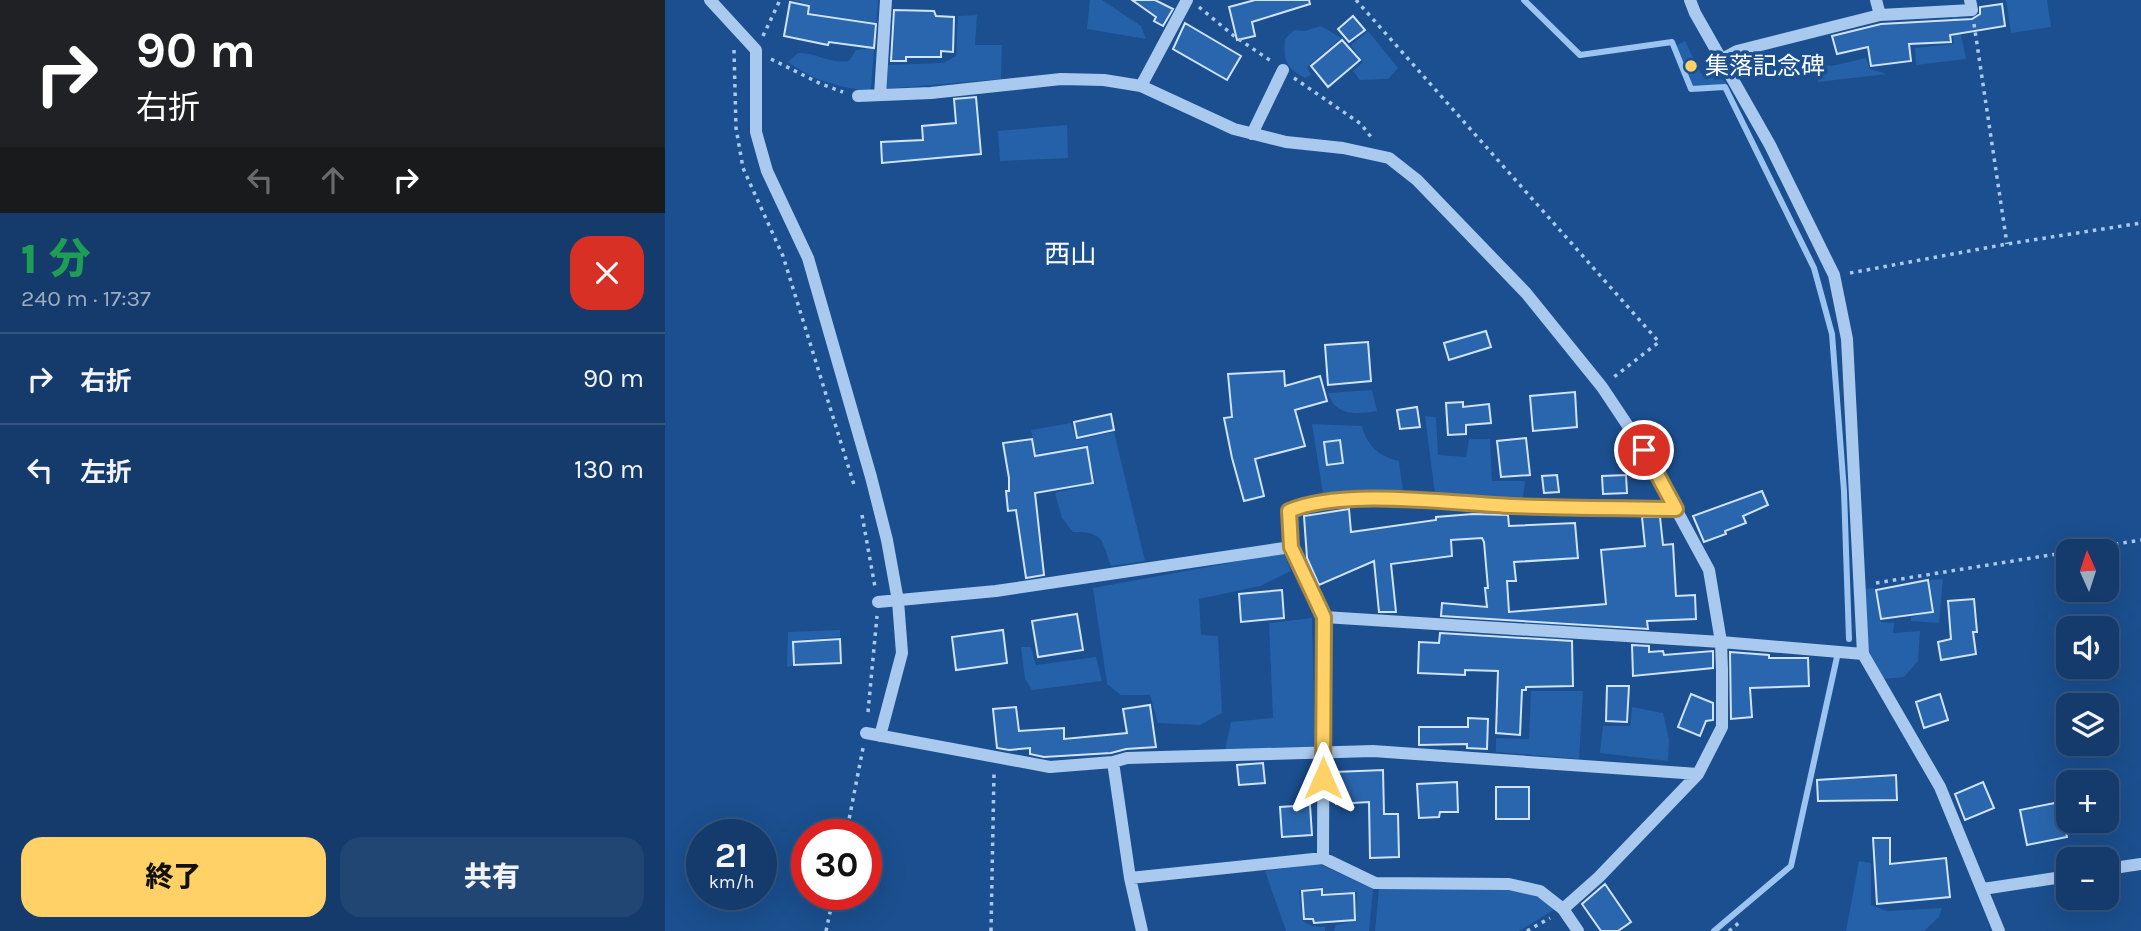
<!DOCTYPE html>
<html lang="ja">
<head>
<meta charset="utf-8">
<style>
  :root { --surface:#143b6b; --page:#214673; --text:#f1f3f6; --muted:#9dadc1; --line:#33557e; --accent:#ffd166 }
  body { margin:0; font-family:Karla,"Noto Sans JP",sans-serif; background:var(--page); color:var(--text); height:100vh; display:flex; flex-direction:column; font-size:26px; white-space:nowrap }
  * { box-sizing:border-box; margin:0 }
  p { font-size:23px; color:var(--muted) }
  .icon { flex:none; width:38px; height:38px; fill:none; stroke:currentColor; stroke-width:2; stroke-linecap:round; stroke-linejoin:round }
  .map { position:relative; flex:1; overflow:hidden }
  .sheet { display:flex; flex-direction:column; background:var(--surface); width:665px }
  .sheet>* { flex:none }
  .banner { background:#202124; color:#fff; overflow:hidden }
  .needle { width:46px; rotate:357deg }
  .fabs { position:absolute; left:1391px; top:539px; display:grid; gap:14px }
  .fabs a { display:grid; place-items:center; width:63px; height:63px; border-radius:14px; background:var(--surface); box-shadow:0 7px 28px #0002,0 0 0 2px var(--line); font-size:35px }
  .speed { position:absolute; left:21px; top:819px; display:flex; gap:14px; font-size:35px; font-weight:700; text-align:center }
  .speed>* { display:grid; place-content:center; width:91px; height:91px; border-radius:50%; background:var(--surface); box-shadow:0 7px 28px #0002,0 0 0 2px var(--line); line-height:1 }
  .speed small { font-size:18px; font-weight:400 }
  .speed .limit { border:10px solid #d22; background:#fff; color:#111 }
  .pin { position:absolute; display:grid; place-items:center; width:60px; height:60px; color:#fff; margin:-30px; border:4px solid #fff; border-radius:50%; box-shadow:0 2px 7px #0007 }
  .me { position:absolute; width:77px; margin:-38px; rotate:0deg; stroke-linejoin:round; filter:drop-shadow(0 0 5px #0008) }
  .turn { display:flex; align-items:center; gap:24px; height:147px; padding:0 21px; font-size:32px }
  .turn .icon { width:91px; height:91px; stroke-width:2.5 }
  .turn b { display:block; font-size:49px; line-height:60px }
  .lanes { display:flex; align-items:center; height:66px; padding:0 21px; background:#0003; justify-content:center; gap:35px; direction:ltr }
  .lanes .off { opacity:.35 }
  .round { display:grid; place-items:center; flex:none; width:74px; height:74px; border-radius:21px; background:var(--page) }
  .summary { display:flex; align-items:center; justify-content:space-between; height:119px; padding:0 21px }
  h1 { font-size:42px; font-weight:800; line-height:52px; color:#1e9e55 }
  .primary-button { display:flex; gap:14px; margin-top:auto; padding:14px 21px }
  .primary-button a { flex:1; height:80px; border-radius:21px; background:var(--accent); color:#111; font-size:28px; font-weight:800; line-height:80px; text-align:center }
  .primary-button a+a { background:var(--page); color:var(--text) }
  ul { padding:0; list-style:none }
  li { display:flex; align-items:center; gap:21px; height:91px; padding:0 21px; border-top:2px solid var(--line) }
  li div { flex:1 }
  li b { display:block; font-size:26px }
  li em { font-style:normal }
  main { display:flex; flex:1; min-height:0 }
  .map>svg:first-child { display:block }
  .green { fill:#2461a8 }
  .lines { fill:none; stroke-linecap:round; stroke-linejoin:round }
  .stream { stroke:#9cc4f0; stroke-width:6 }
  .building { fill:#2a66ad; stroke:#cfe3fa; stroke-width:2 }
  .path { stroke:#a9c9ee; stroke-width:3.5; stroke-dasharray:3.5 5; stroke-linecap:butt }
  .minor { stroke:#a9c9ee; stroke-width:12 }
  .route-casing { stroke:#a68842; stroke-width:18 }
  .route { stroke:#ffd166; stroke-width:12 }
  .poi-dot { fill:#ffd166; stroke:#1b4f8f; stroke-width:2.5 }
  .labels { text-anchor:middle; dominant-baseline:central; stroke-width:7; stroke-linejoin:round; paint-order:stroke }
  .poi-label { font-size:24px; fill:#fff; stroke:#1b4f8f; text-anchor:start }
  .neighbourhood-label { font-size:26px; fill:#fff; stroke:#1b4f8f }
</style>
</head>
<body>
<main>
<section class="sheet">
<div class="banner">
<div class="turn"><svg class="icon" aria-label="right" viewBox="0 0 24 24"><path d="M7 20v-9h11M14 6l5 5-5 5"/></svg><div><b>90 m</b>右折</div></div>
<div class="lanes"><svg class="icon off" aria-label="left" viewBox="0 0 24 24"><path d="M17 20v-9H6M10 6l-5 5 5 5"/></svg><svg class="icon off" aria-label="ahead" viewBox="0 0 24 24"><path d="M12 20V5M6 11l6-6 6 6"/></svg><svg class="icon" aria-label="right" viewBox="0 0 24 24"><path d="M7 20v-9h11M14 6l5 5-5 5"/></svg></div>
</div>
<div class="summary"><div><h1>1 分</h1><p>240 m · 17:37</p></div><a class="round" style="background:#d93025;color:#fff"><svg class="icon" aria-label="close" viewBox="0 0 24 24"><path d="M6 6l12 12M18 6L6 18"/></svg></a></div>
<ul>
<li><svg class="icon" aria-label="right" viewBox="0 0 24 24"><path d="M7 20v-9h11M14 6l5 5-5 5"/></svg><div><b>右折</b></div><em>90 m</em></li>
<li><svg class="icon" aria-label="left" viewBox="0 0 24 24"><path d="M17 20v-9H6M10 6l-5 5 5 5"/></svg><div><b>左折</b></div><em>130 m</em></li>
</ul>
<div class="primary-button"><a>終了</a><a>共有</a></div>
</section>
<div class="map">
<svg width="1476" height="931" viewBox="0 0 1476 931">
  <rect width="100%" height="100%" fill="#1b4f8f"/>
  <path class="green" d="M127,0H213L206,88L203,91C173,87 147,80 123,62L133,53C153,53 161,63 184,61L191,50L201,49L204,22L145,13V5Z
    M425,0H437L476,26L481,39L422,29Z
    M1341,0H1382L1386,27L1346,33Z
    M312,15L310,45H337L336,79L219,89L221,65L278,63L291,56L293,16Z
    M1287,16H1292L1301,59L1251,65L1250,48L1289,44Z
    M656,26L676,38L642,67L646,75L640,78C621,68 618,60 620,39L629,30L640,31Z
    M703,31L733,68L723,79L695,80L688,71L698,62L686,45Z
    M1020,41L1035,72L1041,78C1052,78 1057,76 1063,86L1027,88L1011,46Z
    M1201,58L1205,69L1222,74L1153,82L1148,62L1167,66Z
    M402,125L403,158L335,161L333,131Z
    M707,390L712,411C692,414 671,417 663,393Z
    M760,416L771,417L773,455L801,457L804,439H825L827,481H860L858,498L770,494Z
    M406,423L411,440L449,432L480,561L446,566C436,539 439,532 408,532L397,518L390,493L430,483L422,445L371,454L366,430Z
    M647,424L697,426C702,446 714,456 734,461L738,492L658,494Z
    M619,553L626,571L595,586L534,599L536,635L553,636L557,713L535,725L493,723L485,695H456L442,684L428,588Z
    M1278,579L1274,623L1246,621V617L1269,612L1265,580Z
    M1209,588L1216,622L1229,623L1228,633L1255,631L1253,661L1239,677L1219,679L1201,652L1199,589Z
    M647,618L650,748L560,750L566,722L608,718L604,623Z
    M175,630V637L127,641V666L122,667L123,632Z
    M356,647H366L371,665L431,657L437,681L367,690L360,679Z
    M866,691H918L914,759L831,752V738L864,739Z
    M967,707L998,713L1004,740L1003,761L935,753L938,726H965Z
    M1194,861L1206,863V905L1222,911L1277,908L1274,917L1259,931H1181Z
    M654,864L708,889L704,931H669L671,925L691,921L692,892L658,893L657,887L634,890L638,921L647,926L660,927V931H621L600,871Z
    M714,888H843L873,895L890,909L854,931H710Z"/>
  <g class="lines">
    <path class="stream" d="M859,0L915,55L1007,42L1026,89L1060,87L1149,268L1167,334L1179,491L1184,639
      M1049,931L1126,866L1172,657"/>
  </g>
  <path class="building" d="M467,0H490L508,9L498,26L489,21L491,17Z
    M590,0H644L645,4L587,22L590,36L572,40L564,7Z
    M125,2L144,6L143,14L211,24L209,48L164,42L163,45L119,36Z
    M1337,4L1340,26L1285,35L1286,42L1244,44L1246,61L1206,66L1203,47L1172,54L1167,36L1216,24L1307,19L1315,14V7Z
    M229,10L269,11L271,16L289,17L288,52L276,51V57H241V61H226Z
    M688,16L700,30L684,42L673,29Z
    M520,23L576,56L562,80L508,49Z
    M677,40L695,60L663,87L646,66Z
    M311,97L316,154L217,163L216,142L258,140L257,126L291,123L289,99Z
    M821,331L826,347L784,360L779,343Z
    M703,342L706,381L663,385L660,345Z
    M619,371L620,386L655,376L662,401L630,410L640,446L590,459L599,496L579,501L567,458L559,418L567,417L563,374Z
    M910,392L912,427L868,431L865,396Z
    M798,402V407L824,404L826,423L801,425V434L783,435L781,403Z
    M752,407L755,427L735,429L732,410Z
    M446,414L449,430L412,438L409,422Z
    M861,438L865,475L836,477L832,441Z
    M367,439L370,456L422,447L428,483L370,493L379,575L361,578L351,510L343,511L341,491H344V478L338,443Z
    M675,440L678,463L662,465L659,442Z
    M892,475L894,492L879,493L877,476Z
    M961,475L962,493L938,494L937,476Z
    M1097,491L1103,505L1078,516L1081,523L1060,531L1061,534L1039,542L1028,516Z
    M684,509L686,532L771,520V517L808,514L843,515L844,526L910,523L913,558L849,562L851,581H842L844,612L941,604L936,550L980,546L977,517H995L998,545L1008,544L1011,596L1030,595L1031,619L982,621L983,629L776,616L777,603L822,607L820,588H823L819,542L817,538L786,540L787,556L726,564L731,612H714L709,561L654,585L642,558L639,516Z
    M1263,580L1268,612L1216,619L1211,590Z
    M617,590L619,618L576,622L574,594Z
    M1309,599L1312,632H1308L1311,654L1276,660L1273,642L1286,639L1283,601Z
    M412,614L418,650L373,657L367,621Z
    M338,630L342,663L291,670L287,637Z
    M775,633L907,641L908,686L861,687V690H857L855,735L831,733L833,671L800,670V675L753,673L754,642L774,643Z
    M175,639L176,663L129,665L128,642Z
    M967,645L984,646V652L998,651L999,655L1048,651V668L968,676Z
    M1065,652L1104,655V658H1143L1144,686L1085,688L1087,717L1066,719Z
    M942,686H964L962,722L941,721Z
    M1026,694L1048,703V720L1041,721L1035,736L1013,727Z
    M1275,694L1283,720L1259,728L1251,702Z
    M485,705L491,747L461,749L446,753L379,757L365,754V748L344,750L332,748L328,709L351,707L354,731L399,728V739L462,733L458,709Z
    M803,718L823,719L822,749L802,748V744L754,745V727H803Z
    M598,763L600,783L574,785L572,765Z
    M718,770L719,814H733L734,857L705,858L704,802L671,804L670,772Z
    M1231,775L1232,800L1153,801L1152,780Z
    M792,782L793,812H775L774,817L754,818L752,784Z
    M1318,782L1329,808L1300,820L1290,794Z
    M831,787H864V819H831Z
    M1395,802L1402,837L1362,845L1355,810Z
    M645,805L647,835L617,837L615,807Z
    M1208,838H1225V864L1281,858L1285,897L1212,904Z
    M940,884L966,922L953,931H936L917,904Z
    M657,889V895L689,893L690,920L649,923L648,919H639L637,891Z"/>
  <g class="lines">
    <path class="path" d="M691,0L994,342L949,377
      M534,7L569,36L606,61
      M1309,24L1342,244
      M98,36L115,0
      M69,50L71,128L78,168L118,256L190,488
      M106,59L156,84L178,92
      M629,78L696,124L706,137
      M1185,273L1342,244L1476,223
      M197,515L210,587
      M1408,551L1476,540
      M1211,583L1404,552
      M203,712L212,616
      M181,835L198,748
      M161,931L169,894
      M326,931L329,773
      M862,931L885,918
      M1064,931L1076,921"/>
    <path class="minor" d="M45,0L91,50V132L102,171L143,258L206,477L222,540L233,601L237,653L215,736
      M1025,0L1030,13L1105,145L1169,275L1182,339L1198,654L1275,787L1334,931
      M1211,0L1215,15
      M1057,59L1072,51L1215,15L1307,10L1305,0
      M476,86L522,0
      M215,95L221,0
      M193,96L266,93L396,79L439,80L476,86L569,129L621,142L678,148L724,158L752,180L861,293L937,387L979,450L1044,570L1056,642L1057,670V727L1033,774L934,877L898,909
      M587,134L618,70
      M213,602L331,591L626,547
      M659,617L1056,642L1198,654
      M201,733L385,767L448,762L465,878L477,931
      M448,762L462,758L708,751L1033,774
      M658,858L659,617L626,547L624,511C676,488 786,503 846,506C901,508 956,508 1011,509
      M1442,869L1476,864
      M465,878L658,858L710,883L844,884L875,891L898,909L913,931
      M1318,889L1404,876"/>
  </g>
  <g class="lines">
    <g class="route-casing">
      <path id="route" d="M658,778L659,617L626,547L624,511C676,488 786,503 846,506C901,508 956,508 1011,509L979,450"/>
    </g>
    <use href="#route" class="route"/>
  </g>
  <circle class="poi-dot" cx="1026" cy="66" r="7"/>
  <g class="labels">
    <g class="poi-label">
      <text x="1040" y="66">集落記念碑</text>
    </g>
    <g class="neighbourhood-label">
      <text x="405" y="254">西山</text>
    </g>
  </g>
</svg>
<div class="fabs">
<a><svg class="needle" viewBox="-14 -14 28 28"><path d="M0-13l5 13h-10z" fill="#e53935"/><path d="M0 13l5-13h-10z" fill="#9dadc1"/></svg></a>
<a><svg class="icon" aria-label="sound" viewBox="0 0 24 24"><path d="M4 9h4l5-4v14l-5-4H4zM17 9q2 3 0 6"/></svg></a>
<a><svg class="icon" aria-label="layers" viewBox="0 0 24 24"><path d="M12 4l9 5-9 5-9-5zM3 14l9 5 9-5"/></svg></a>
<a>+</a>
<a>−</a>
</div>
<div class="speed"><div>21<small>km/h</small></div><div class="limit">30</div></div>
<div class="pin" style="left:979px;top:450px;background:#d93025"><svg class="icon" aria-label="arrive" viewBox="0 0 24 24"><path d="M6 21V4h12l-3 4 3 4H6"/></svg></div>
<svg class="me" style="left:658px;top:778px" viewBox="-20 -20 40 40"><path d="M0-17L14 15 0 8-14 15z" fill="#ffd166" stroke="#fff" stroke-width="4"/></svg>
</div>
</main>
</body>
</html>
